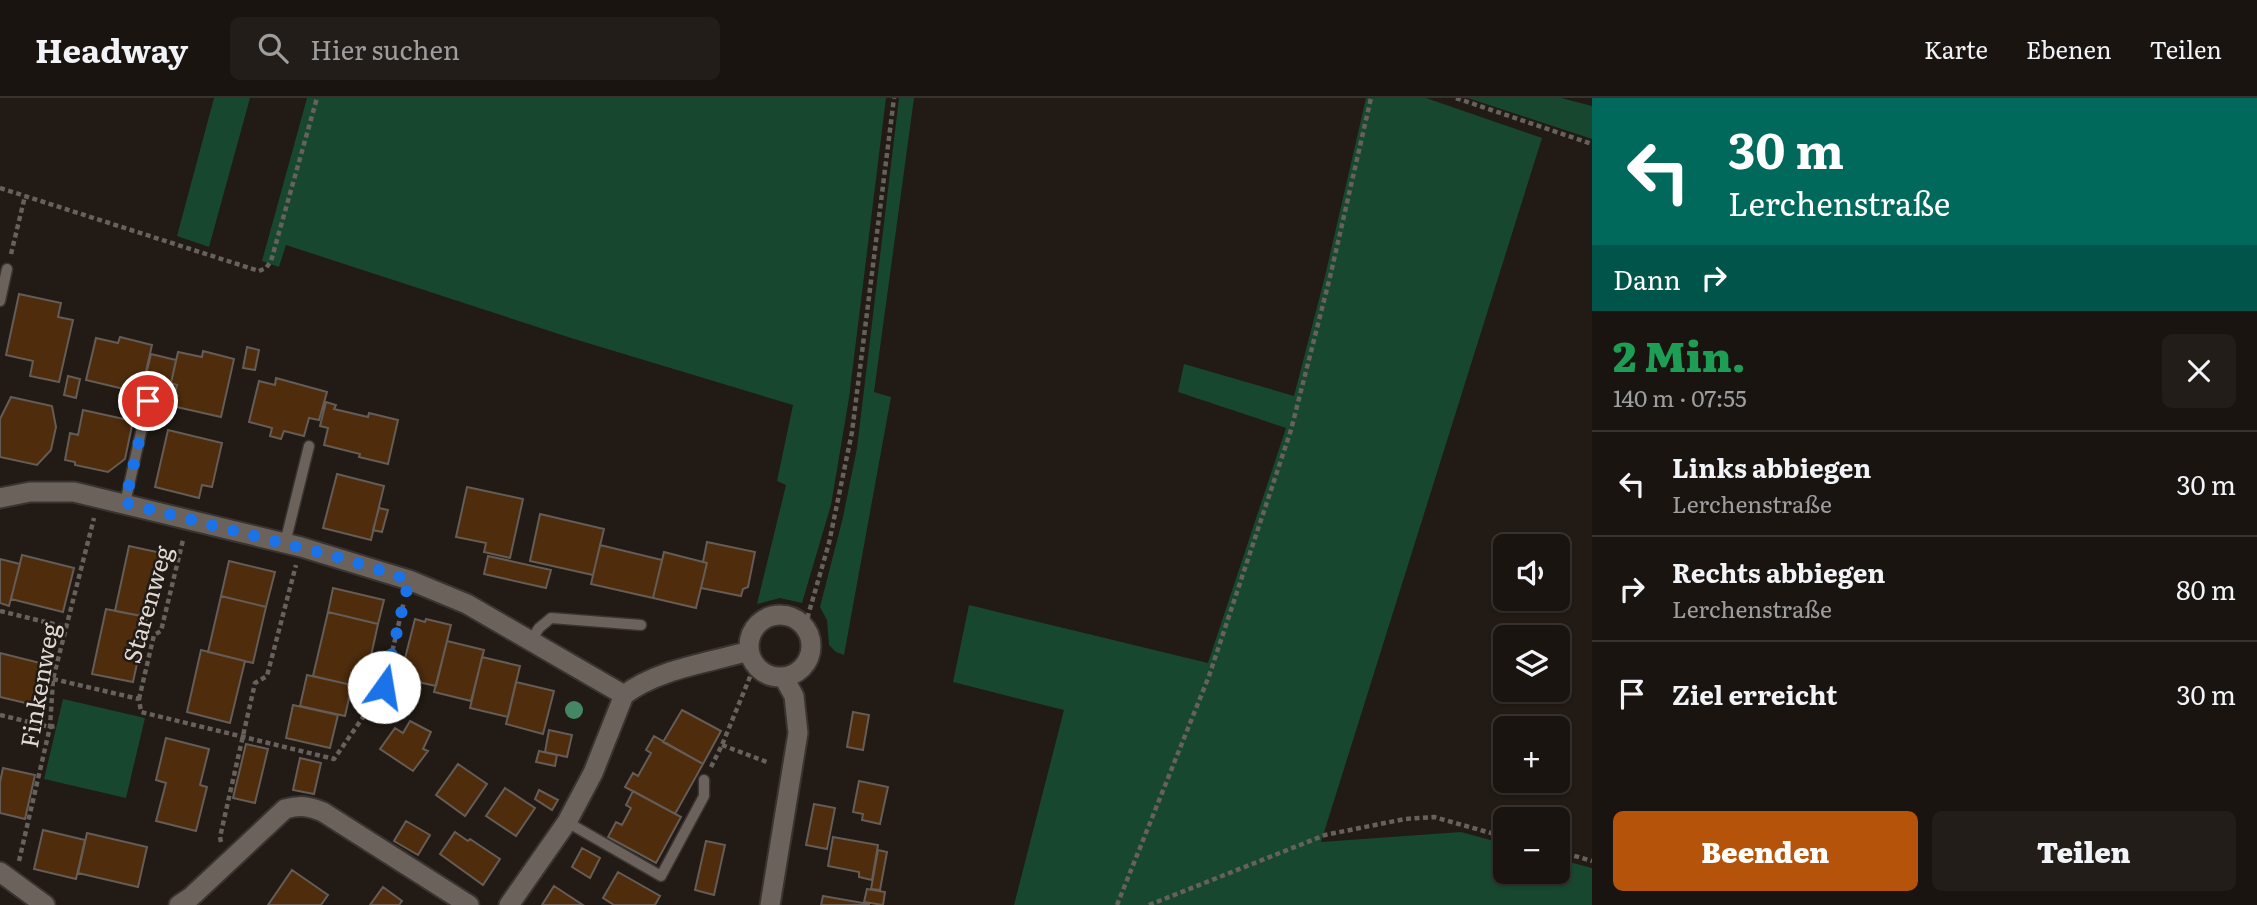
<!DOCTYPE html>
<html lang="de">
<head>
<meta charset="utf-8">
<style>
  :root { --surface:#191410; --page:#221d19; --text:#f1f3f6; --muted:#9f9e9f; --line:#373330; --accent:#b45309 }
  body { margin:0; font-family:Literata,serif; background:var(--page); color:var(--text); height:100vh; display:flex; flex-direction:column; font-size:26px; white-space:nowrap }
  * { box-sizing:border-box; margin:0 }
  p { font-size:23px; color:var(--muted) }
  .icon { flex:none; width:38px; height:38px; fill:none; stroke:currentColor; stroke-width:2; stroke-linecap:round; stroke-linejoin:round }
  .map { position:relative; flex:1; overflow:hidden }
  .details { display:flex; flex-direction:column; background:var(--surface); width:665px }
  .details>* { flex:none }
  .hud { background:#00695c; color:#fff; overflow:hidden }
  .tools { position:absolute; left:1493px; top:436px; display:grid; gap:14px }
  .tools a { display:grid; place-items:center; width:77px; height:77px; border-radius:10px; background:var(--surface); box-shadow:0 2px 5px #0004,0 0 0 2px var(--line); font-size:35px }
  .pin { position:absolute; display:grid; place-items:center; width:60px; height:60px; color:#fff; margin:-30px; border:4px solid #fff; border-radius:50%; box-shadow:0 2px 7px #0007 }
  .me { position:absolute; width:77px; margin:-38px; rotate:13deg; stroke-linejoin:round; filter:drop-shadow(0 0 5px #0008) }
  .turn { display:flex; align-items:center; gap:24px; height:147px; padding:0 21px; font-size:32px }
  .turn .icon { width:91px; height:91px; stroke-width:2.5 }
  .turn b { display:block; font-size:49px; line-height:60px }
  .then { display:flex; align-items:center; height:66px; padding:0 21px; background:#0003; gap:14px; font-size:26px }
  .round { display:grid; place-items:center; flex:none; width:74px; height:74px; border-radius:10px; background:var(--page) }
  .overview { display:flex; align-items:center; justify-content:space-between; height:119px; padding:0 21px }
  h1 { font-size:42px; font-weight:800; line-height:52px; color:#1e9e55 }
  .primary-button { display:flex; gap:14px; margin-top:auto; padding:14px 21px }
  .primary-button a { flex:1; height:80px; border-radius:10px; background:var(--accent); color:#fff; font-size:28px; font-weight:800; line-height:80px; text-align:center }
  .primary-button a+a { background:var(--page); color:var(--text) }
  ul { padding:0; list-style:none }
  li { display:flex; align-items:center; gap:21px; height:105px; padding:0 21px; border-top:2px solid var(--line) }
  li div { flex:1 }
  li b { display:block; font-size:26px }
  li em { font-style:normal }
  header { display:flex; align-items:center; gap:42px; box-sizing:border-box; height:98px; padding:0 35px; background:var(--surface); border-bottom:2px solid var(--line) }
  header strong { font-size:33px }
  nav { display:flex; gap:38px; margin-inline-start:auto; font-size:24px }
  .search { width:490px; height:63px; background:var(--page); display:flex; align-items:center; gap:18px; box-sizing:border-box; padding:0 24px; border-radius:10px; color:var(--muted); font-size:26px }
  main { display:flex; flex:1; min-height:0 }
  .map>svg:first-child { display:block }
  .green { fill:#184730 }
  .building { fill:#4f2c0c; stroke:#645c56; stroke-width:2 }
  .lines { fill:none; stroke-linecap:round; stroke-linejoin:round }
  .service-casing { stroke:#393431; stroke-width:13 }
  .minor-casing { stroke:#393431; stroke-width:23 }
  .path { stroke:#67615d; stroke-width:4.5; stroke-dasharray:5 3.5; stroke-linecap:butt }
  .service { stroke:#6b625c; stroke-width:10 }
  .minor { stroke:#6b625c; stroke-width:19 }
  .tree { fill:#458764 }
  .route { stroke:#1a73e8; stroke-width:12; stroke-dasharray:0 21.6 }
  .labels { text-anchor:middle; dominant-baseline:central; stroke-width:5; stroke-linejoin:round; paint-order:stroke }
  .street-label { font-size:24px; fill:#ded9d5; stroke:#211a15 }
</style>
</head>
<body>
<header>
<strong>Headway</strong>
<div class="search"><svg class="icon" aria-label="search" viewBox="0 0 24 24"><circle cx="10" cy="10" r="6"/><path d="M15 15l6 6"/></svg>Hier suchen</div>
<nav><a>Karte</a><a>Ebenen</a><a>Teilen</a></nav>
</header>
<main>
<div class="map">
<svg width="1592" height="807" viewBox="0 0 1592 807">
  <rect width="100%" height="100%" fill="#211a15"/>
  <path class="green" d="M214,0H250L209,149L177,138Z
    M307,0H886L849,300L831,407L802,505L780,500L757,506L786,387L777,383L793,307L571,240L286,147L279,169L262,163Z
    M899,0H914L874,294L891,299L844,557L836,554L829,547L827,522L820,509L843,419L857,350Z
    M1366,0H1426L1542,40L1321,744L1461,734L1505,746V774H1558V761L1592,770V807H1014L1064,612L953,584L969,507L1208,565L1286,330L1178,294L1184,266L1294,298L1325,178Z
    M1468,0H1561L1592,8V41Z
    M63,601L145,620L126,700L44,681Z"/>
  <path class="building" d="M19,196L61,205L58,219L73,222L59,284L30,278L33,263L6,257Z
    M120,239L152,247L141,295L86,282L96,240L118,245Z
    M247,249L259,252L255,272L243,270Z
    M203,253L234,261L221,319L172,308L177,287L171,285L178,254L202,259Z
    M151,256L176,262L171,285L177,287L174,300L142,293Z
    M68,278L80,281L76,300L64,297Z
    M276,280L327,294L319,322L309,320L304,338L284,333L281,341L270,338L272,330L249,324L259,283L275,287Z
    M11,299L52,308L56,329L51,352L37,367L0,359V321Z
    M326,304L336,307L334,311L368,319L369,315L398,322L388,366L359,359L360,356L324,347L328,330L320,328Z
    M83,312L133,323L125,361L108,374L75,367V364L65,362L70,335L78,337Z
    M168,332L222,345L212,389L202,387L199,400L155,389Z
    M337,376L384,388L371,442L323,430Z
    M467,389L523,401L510,460L484,454L486,445L456,439Z
    M379,410L388,412L382,434L373,432Z
    M540,416L604,431L593,477L530,463Z
    M707,444L755,454L748,489L743,491L741,498L701,490L707,465L703,464Z
    M600,447L662,462L653,500L591,486Z
    M129,448L166,456L152,520L115,513Z
    M664,454L707,465L696,510L653,500Z
    M22,457L74,470L63,514L11,501Z
    M488,458L551,472L546,490L484,476Z
    M0,461L20,466L9,508L0,505Z
    M229,463L275,474L266,509L221,498Z
    M333,490L384,502L378,526L328,514Z
    M221,498L266,509L253,565L208,554Z
    M106,511L147,519L133,584L92,576Z
    M328,514L378,526L364,590L313,578Z
    M415,521L425,524L426,521L451,527L436,588L400,580Z
    M447,543L484,552L471,603L434,594Z
    M201,552L245,563L230,625L187,614Z
    M0,555L44,566L34,607L0,599Z
    M482,559L520,568L508,619L470,610Z
    M307,577L352,587L345,618L300,608Z
    M516,584L554,593L543,636L506,626Z
    M293,607L338,617L330,650L286,640Z
    M682,612L721,633L703,666L663,644Z
    M853,614L869,617L863,652L847,649Z
    M410,623L431,634L423,651L428,653L413,673L380,651L395,630L403,635Z
    M549,632L572,637L567,659L545,654Z
    M654,638L703,666L675,716L625,689L633,675L638,678L651,655L646,652Z
    M166,640L209,651L200,687L207,689L196,733L156,723L166,685L156,682Z
    M246,646L268,651L255,705L233,700Z
    M539,653L557,657L555,668L536,664Z
    M300,660L321,665L314,696L293,692Z
    M458,666L487,686L465,718L436,697Z
    M3,670L35,677L25,721L0,715V684Z
    M859,683L888,689L880,726L862,722L863,716L853,714Z
    M505,690L535,710L516,738L486,718Z
    M539,692L558,702L552,712L535,701Z
    M633,693L681,719L656,765L608,739L616,724L622,727L631,710L626,707Z
    M814,706L835,710L827,751L806,747Z
    M406,723L430,737L418,757L394,743Z
    M43,732L85,742L76,781L34,771Z
    M455,734L468,743L470,741L500,761L483,787L440,756Z
    M87,735L147,749L138,789L78,775Z
    M833,739L878,747L872,782L859,779V774L828,768Z
    M706,743L725,747L714,797L695,792Z
    M582,750L600,760L590,780L572,769Z
    M878,752L887,754L880,792L871,791Z
    M292,772L328,797L321,807H268Z
    M618,774L660,798L655,807H614L603,800Z
    M554,788L583,807H542Z
    M383,789L402,803L399,807H370Z
    M867,791L885,794L883,807L864,804Z
    M823,798L869,806V807H821Z"/>
  <g class="lines">
    <g class="service-casing">
      <path id="service" d="M0,203L7,171
        M125,405L148,303
        M285,445L309,348
        M530,544L539,530L551,520L641,527
        M567,724L661,778L704,698V682"/>
    </g>
    <g class="minor-casing">
      <path id="minor" d="M0,400L30,394H74L301,449L409,482L467,506L624,597C658,571 708,565 749,553
        M749 548a31 31 0 1 1 62 0a31 31 0 1 1-62 0Z
        M0,774L45,807
        M179,807L191,799L285,711C300,707 309,708 323,714L469,807
        M509,807L567,724L593,675L624,597
        M770,807L798,635L794,598L784,580"/>
    </g>
    <path class="path" d="M1456,0L1592,46
      M0,90L259,173L266,170L271,163L317,0
      M11,156L25,98
      M0,513L66,529
      M805,528L829,445L852,334L894,0
      M53,581L139,601L141,614L334,661L384,589L404,503
      M139,601L154,537L161,533L183,442
      M0,617L50,629L57,628
      M722,647L767,664
      M711,669L722,647L752,574
      M221,744L220,739L255,585L267,578L296,467
      M1558,753L1592,763
      M19,763L50,629L53,581L94,420
      M1117,807L1209,578L1291,332L1330,179L1371,0
      M1149,807L1325,737L1405,721L1434,719L1505,739"/>
    <use href="#service" class="service"/>
    <use href="#minor" class="minor"/>
  </g>
  <circle class="tree" cx="574" cy="612" r="9"/>
  <g class="lines">
    <path class="route" d="M148,303L125,405L345,461L409,482L384,589"/>
  </g>
  <g class="labels">
    <g class="street-label">
      <text transform="translate(146 506) rotate(-74)">Starenweg</text>
      <text transform="translate(38 587) rotate(-80)">Finkenweg</text>
    </g>
  </g>
</svg>
<div class="tools">
<a><svg class="icon" aria-label="sound" viewBox="0 0 24 24"><path d="M4 9h4l5-4v14l-5-4H4zM17 9q2 3 0 6"/></svg></a>
<a><svg class="icon" aria-label="layers" viewBox="0 0 24 24"><path d="M12 4l9 5-9 5-9-5zM3 14l9 5 9-5"/></svg></a>
<a>+</a>
<a>−</a>
</div>
<div class="pin" style="left:148px;top:303px;background:#d93025"><svg class="icon" aria-label="arrive" viewBox="0 0 24 24"><path d="M6 21V4h12l-3 4 3 4H6"/></svg></div>
<svg class="me" style="left:384px;top:589px" viewBox="-20 -20 40 40"><circle r="19" fill="#fff"/><path d="M0-13L10 11 0 6-10 11z" fill="#1a73e8"/></svg>
</div>
<section class="details">
<div class="hud">
<div class="turn"><svg class="icon" aria-label="left" viewBox="0 0 24 24"><path d="M17 20v-9H6M10 6l-5 5 5 5"/></svg><div><b>30 m</b>Lerchenstraße</div></div>
<div class="then">Dann<svg class="icon" aria-label="right" viewBox="0 0 24 24"><path d="M7 20v-9h11M14 6l5 5-5 5"/></svg></div>
</div>
<div class="overview"><div><h1>2 Min.</h1><p>140 m · 07:55</p></div><a class="round"><svg class="icon" aria-label="close" viewBox="0 0 24 24"><path d="M6 6l12 12M18 6L6 18"/></svg></a></div>
<ul>
<li><svg class="icon" aria-label="left" viewBox="0 0 24 24"><path d="M17 20v-9H6M10 6l-5 5 5 5"/></svg><div><b>Links abbiegen</b><p>Lerchenstraße</p></div><em>30 m</em></li>
<li><svg class="icon" aria-label="right" viewBox="0 0 24 24"><path d="M7 20v-9h11M14 6l5 5-5 5"/></svg><div><b>Rechts abbiegen</b><p>Lerchenstraße</p></div><em>80 m</em></li>
<li><svg class="icon" aria-label="arrive" viewBox="0 0 24 24"><path d="M6 21V4h12l-3 4 3 4H6"/></svg><div><b>Ziel erreicht</b></div><em>30 m</em></li>
</ul>
<div class="primary-button"><a>Beenden</a><a>Teilen</a></div>
</section>
</main>
</body>
</html>
